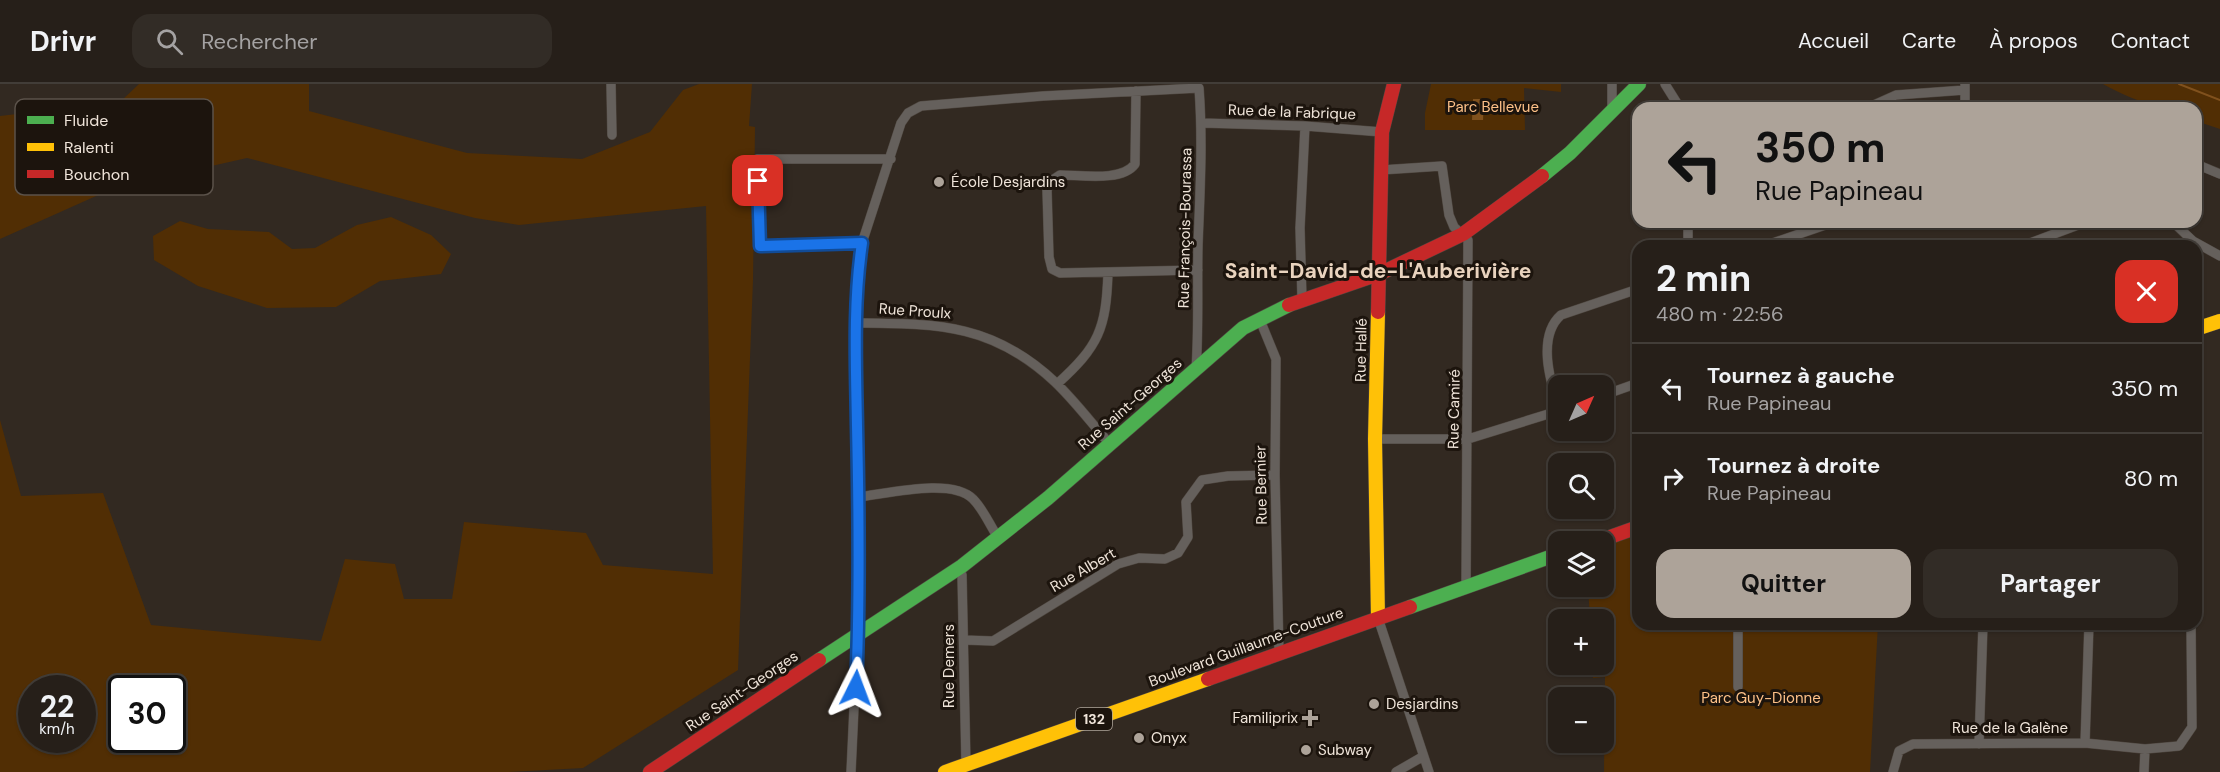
<!DOCTYPE html>
<html lang="fr">
<head>
<meta charset="utf-8">
<style>
  :root { --surface:#261f19; --page:#322c26; --text:#f1f3f6; --muted:#a4a2a2; --line:#423d38; --accent:#ada399 }
  body { margin:0; font-family:"DM Sans",sans-serif; background:var(--page); color:var(--text); height:100vh; display:flex; flex-direction:column; font-size:22px; white-space:nowrap }
  * { box-sizing:border-box; margin:0 }
  p { font-size:20px; color:var(--muted) }
  .icon { flex:none; width:33px; height:33px; fill:none; stroke:currentColor; stroke-width:2; stroke-linecap:round; stroke-linejoin:round }
  .map { position:relative; flex:1; overflow:hidden }
  .details { position:absolute; left:1632px; top:156px; width:570px; height:390px; display:flex; flex-direction:column; background:var(--surface); border-radius:18px; box-shadow:0 2px 4px #0004,0 0 0 2px var(--line) }
  .details>* { flex:none }
  .top-card { position:absolute; left:1632px; top:18px; width:570px; height:126px; border-radius:18px; box-shadow:0 2px 4px #0004,0 0 0 2px var(--line); background:#ada399; color:#111; overflow:hidden }
  .needle { width:39px; rotate:45deg }
  .buttons { position:absolute; left:1548px; top:291px; display:grid; gap:12px }
  .buttons a { display:grid; place-items:center; width:66px; height:66px; border-radius:12px; background:var(--surface); box-shadow:0 2px 4px #0004,0 0 0 2px var(--line); font-size:30px }
  .speed { position:absolute; left:18px; top:591px; display:flex; gap:12px; font-size:30px; font-weight:700; text-align:center }
  .speed>* { display:grid; place-content:center; width:78px; height:78px; border-radius:50%; background:var(--surface); box-shadow:0 2px 4px #0004,0 0 0 2px var(--line); line-height:1 }
  .speed small { font-size:15px; font-weight:400 }
  .speed .limit { border:3px solid #111; border-radius:9px; background:#fff; color:#111 }
  .pin { position:absolute; display:grid; place-items:center; width:51px; height:51px; color:#fff; margin:-26px; border-radius:12px; box-shadow:0 3px 9px #0006 }
  .me { position:absolute; width:66px; margin:-33px; rotate:3deg; stroke-linejoin:round; filter:drop-shadow(0 0 4px #0008) }
  .turn { display:flex; align-items:center; gap:21px; height:126px; padding:0 24px; font-size:27px }
  .turn .icon { width:78px; height:78px; stroke-width:2.5 }
  .turn b { display:block; font-size:42px; line-height:51px }
  .round { display:grid; place-items:center; flex:none; width:63px; height:63px; border-radius:18px; background:var(--page) }
  .headline { display:flex; align-items:center; justify-content:space-between; height:102px; padding:0 24px }
  h1 { font-size:36px; font-weight:700; line-height:45px }
  .cta { display:flex; gap:12px; margin-top:auto; padding:12px 24px }
  .cta a { flex:1; height:69px; border-radius:18px; background:var(--accent); color:#111; font-size:24px; font-weight:700; line-height:69px; text-align:center }
  .cta a+a { background:var(--page); color:var(--text) }
  ul { padding:0; list-style:none }
  li { display:flex; align-items:center; gap:18px; height:90px; padding:0 24px; border-top:2px solid var(--line) }
  li div { flex:1 }
  li b { display:block; font-size:22px }
  li em { font-style:normal }
  header { display:flex; align-items:center; gap:36px; box-sizing:border-box; height:84px; padding:0 30px; background:var(--surface); border-bottom:2px solid var(--line) }
  header strong { font-size:28px }
  nav { display:flex; gap:33px; margin-inline-start:auto; font-size:21px }
  .search { width:420px; height:54px; background:var(--page); display:flex; align-items:center; gap:15px; box-sizing:border-box; padding:0 21px; border-radius:18px; color:var(--muted); font-size:22px }
  .map>svg:first-child { display:block }
  .green { fill:#512e04; fill-rule:evenodd }
  .water { fill:#80511d }
  .lines { fill:none; stroke-linecap:round; stroke-linejoin:round }
  .stream { stroke:#80511d; stroke-width:2 }
  .street-casing { stroke:#4f4740; stroke-width:10 }
  .fast-casing { stroke:#4f4740; stroke-width:15 }
  .slow-casing { stroke:#4f4740; stroke-width:15 }
  .jam-casing { stroke:#4f4740; stroke-width:15 }
  .street { stroke:#65605c; stroke-width:9 }
  .fast { stroke:#4caf50; stroke-width:14 }
  .slow { stroke:#ffc107; stroke-width:14 }
  .jam { stroke:#c62828; stroke-width:14 }
  .route-casing { stroke:#114b97; stroke-width:15 }
  .route { stroke:#1a73e8; stroke-width:10 }
  .poi-dot { fill:#ada399; stroke:#1c140d; stroke-width:2 }
  .labels { text-anchor:middle; dominant-baseline:central; stroke-width:6; stroke-linejoin:round; paint-order:stroke }
  .shield { fill:#1c140d; stroke:#b0a69c; stroke-width:1.5 }
  .shield-label { font-size:14px; font-weight:bold; fill:#efe4d9 }
  .park-label { font-size:15px; fill:#fec188; stroke:#1c140d }
  .street-label { font-size:15px; fill:#efe4d9; stroke:#1c140d }
  .poi-label { font-size:15px; fill:#efe4d9; stroke:#1c140d; text-anchor:start }
  .district-label { font-size:21px; font-weight:bold; fill:#e9d3be; stroke:#1c140d }
  .key { fill:#1c140d; stroke:#5b524a; stroke-width:1.5 }
  .key-label { font-size:16px; fill:#efe4d9 }
</style>
</head>
<body>
<header>
<strong>Drivr</strong>
<div class="search"><svg class="icon" aria-label="search" viewBox="0 0 24 24"><circle cx="10" cy="10" r="6"/><path d="M15 15l6 6"/></svg>Rechercher</div>
<nav><a>Accueil</a><a>Carte</a><a>À propos</a><a>Contact</a></nav>
</header>
<div class="map">
<svg width="2220" height="688" viewBox="0 0 2220 688">
  <rect width="100%" height="100%" fill="#322921"/>
  <path class="green" d="M139,0H309V27L467,69L582,75L650,48L683,6L699,0H752L749,42L755,43L753,196L738,586L583,684L509,688H0V336L21,412L103,409L151,541L321,557L345,475L395,480L404,515H452L464,438L586,449L603,481L713,490L706,122L519,141L475,134L247,74L114,104L0,155V32L120,18ZM32,604H82V656H32ZM122,604H172V656H122Z
    M1431,0H1561V8L1524,4L1525,46H1425V29Z
    M2103,0H2220V45L2196,37V24C2156,24 2138,19 2103,0Z
    M391,133L431,151L451,170L441,190L380,197L336,223L267,224L198,202L154,176L153,152L180,137L208,145L269,148L292,165L315,164L357,141Z
    M1638,447V540H1878L1870,688H1604L1605,593L1593,594L1592,581L1604,580V536L1590,535L1588,503L1604,502V459Z"/>
  <path class="water" d="M1473,15H1484L1483,36H1472Z"/>
  <g class="lines">
    <path class="stream" d="M2179,0L2220,16"/>
    <g class="street-casing">
      <path id="street" d="M611,0L612,51
        M1612,0V29
        M1665,0L1680,24
        M1965,0V24
        M1136,7L1135,80C1122,98 1081,91 1060,91L1051,97L1047,106L1049,173L1052,185L1060,189L1198,186
        M1867,24L1896,11L1965,6
        M1202,39L1305,42L1382,48
        M2196,80L2220,90
        M1381,86L1442,82L1449,131L1454,143L1468,156L1466,503
        M2173,138L2193,157L2220,172
        M862,159L760,162L757,75H891
        M1688,162V138
        M1764,162L1834,138
        M2022,162L2086,138
        M1302,215L1300,144L1305,42
        M1260,236L1276,275L1275,391L1279,569
        M856,239C938,240 992,239 1055,298C1075,317 1092,340 1110,360
        M1057,300C1099,262 1106,245 1108,189
        M1604,311L1638,299
        M1558,323C1550,296 1537,252 1561,231L1638,205
        M1375,355H1468L1558,327
        M858,413C886,410 952,393 973,415C984,426 990,442 999,455
        M959,484L962,491L966,681
        M1378,534L1429,688
        M964,556L993,557L1118,480L1139,474L1165,475L1178,469L1188,453L1186,418L1202,396L1228,392L1275,391
        M1738,603V540
        M2085,659L2089,540
        M1979,660L1983,540
        M851,688L858,538L856,197L862,159L901,39L908,29L921,22L1043,12L1199,4C1203,57 1200,108 1198,161C1197,203 1199,244 1196,285
        M1396,688L1422,673
        M1893,688L1899,667L1913,660L2085,659L2145,665L2179,662L2192,643L2191,540
        M2144,688L2145,665"/>
    </g>
    <g class="fast-casing">
      <path id="fast" d="M1542,92L1570,69L1639,0
        M1410,523L1558,470
        M819,576L962,482L1048,414L1243,244L1289,221"/>
    </g>
    <g class="slow-casing">
      <path id="slow" d="M1378,228L1375,355L1378,534
        M2196,245L2220,237
        M945,688L1208,595"/>
    </g>
    <g class="jam-casing">
      <path id="jam" d="M1289,221L1379,190L1463,150L1542,92
        M1378,228L1382,48L1394,0
        M1596,458L1638,443
        M1208,595L1410,523
        M650,688L819,576"/>
    </g>
    <use href="#street" class="street"/>
    <use href="#fast" class="fast"/>
    <use href="#slow" class="slow"/>
    <use href="#jam" class="jam"/>
  </g>
  <g class="lines">
    <g class="route-casing">
      <path id="route" d="M758,97L760,162L862,159C853,220 856,281 857,342C859,430 860,517 856,604"/>
    </g>
    <use href="#route" class="route"/>
  </g>
  <g class="poi-dot">
    <circle cx="939" cy="98" r="6"/>
    <circle cx="1374" cy="620" r="6"/>
    <path d="M1307 625h6v6h6v6h-6v6h-6v-6h-6v-6h6z"/>
    <circle cx="1139" cy="654" r="6"/>
    <circle cx="1306" cy="666" r="6"/>
  </g>
  <g class="labels">
    <rect class="shield" x="1076" y="624" width="36" height="22" rx="4.5"/>
    <g class="shield-label">
      <text x="1094" y="635">132</text>
    </g>
    <g class="park-label">
      <text x="1493" y="23">Parc Bellevue</text>
      <text x="1761" y="614">Parc Guy-Dionne</text>
    </g>
    <g class="street-label">
      <text transform="translate(1292 28) rotate(2)">Rue de la Fabrique</text>
      <text transform="translate(1185 144) rotate(-89)">Rue François-Bourassa</text>
      <text transform="translate(915 227) rotate(4)">Rue Proulx</text>
      <text transform="translate(1361 266) rotate(-89)">Rue Hallé</text>
      <text transform="translate(1130 320) rotate(-41)">Rue Saint-Georges</text>
      <text transform="translate(1454 325) rotate(-89)">Rue Camiré</text>
      <text transform="translate(1261 401) rotate(-91)">Rue Bernier</text>
      <text transform="translate(1083 486) rotate(-30)">Rue Albert</text>
      <text transform="translate(1246 563) rotate(-20)">Boulevard Guillaume-Couture</text>
      <text transform="translate(949 582) rotate(-90)">Rue Demers</text>
      <text transform="translate(742 607) rotate(-34)">Rue Saint-Georges</text>
      <text x="2010" y="644">Rue de la Galène</text>
    </g>
    <g class="poi-label">
      <text x="951" y="98">École Desjardins</text>
      <text x="1386" y="620">Desjardins</text>
      <text x="1298" y="634" text-anchor="end">Familiprix</text>
      <text x="1151" y="654">Onyx</text>
      <text x="1318" y="666">Subway</text>
    </g>
    <g class="district-label">
      <text x="1378" y="187">Saint-David-de-L'Auberivière</text>
    </g>
  </g>
  <rect x="15" y="15" width="198" height="96" rx="9" class="key"/>
  <rect x="27" y="32" width="27" height="8" fill="#4caf50"/>
  <rect x="27" y="59" width="27" height="8" fill="#ffc107"/>
  <rect x="27" y="86" width="27" height="8" fill="#c62828"/>
  <g class="key-label">
    <text x="64" y="42">Fluide</text>
    <text x="64" y="69">Ralenti</text>
    <text x="64" y="96">Bouchon</text>
  </g>
</svg>
<div class="buttons">
<a><svg class="needle" viewBox="-14 -14 28 28"><path d="M0-13l5 13h-10z" fill="#e53935"/><path d="M0 13l5-13h-10z" fill="#a4a2a2"/></svg></a>
<a><svg class="icon" aria-label="search" viewBox="0 0 24 24"><circle cx="10" cy="10" r="6"/><path d="M15 15l6 6"/></svg></a>
<a><svg class="icon" aria-label="layers" viewBox="0 0 24 24"><path d="M12 4l9 5-9 5-9-5zM3 14l9 5 9-5"/></svg></a>
<a>+</a>
<a>−</a>
</div>
<div class="speed"><div>22<small>km/h</small></div><div class="limit">30</div></div>
<div class="pin" style="left:758px;top:97px;background:#d93025"><svg class="icon" aria-label="arrive" viewBox="0 0 24 24"><path d="M6 21V4h12l-3 4 3 4H6"/></svg></div>
<svg class="me" style="left:856px;top:604px" viewBox="-20 -20 40 40"><path d="M0-17L14 15 0 8-14 15z" fill="#1a73e8" stroke="#fff" stroke-width="4"/></svg>
<div class="top-card">
<div class="turn"><svg class="icon" aria-label="left" viewBox="0 0 24 24"><path d="M17 20v-9H6M10 6l-5 5 5 5"/></svg><div><b>350 m</b>Rue Papineau</div></div>
</div>
<section class="details">
<div class="headline"><div><h1>2 min</h1><p>480 m · 22:56</p></div><a class="round" style="background:#d93025;color:#fff"><svg class="icon" aria-label="close" viewBox="0 0 24 24"><path d="M6 6l12 12M18 6L6 18"/></svg></a></div>
<ul>
<li><svg class="icon" aria-label="left" viewBox="0 0 24 24"><path d="M17 20v-9H6M10 6l-5 5 5 5"/></svg><div><b>Tournez à gauche</b><p>Rue Papineau</p></div><em>350 m</em></li>
<li><svg class="icon" aria-label="right" viewBox="0 0 24 24"><path d="M7 20v-9h11M14 6l5 5-5 5"/></svg><div><b>Tournez à droite</b><p>Rue Papineau</p></div><em>80 m</em></li>
</ul>
<div class="cta"><a>Quitter</a><a>Partager</a></div>
</section>
</div>
</body>
</html>
